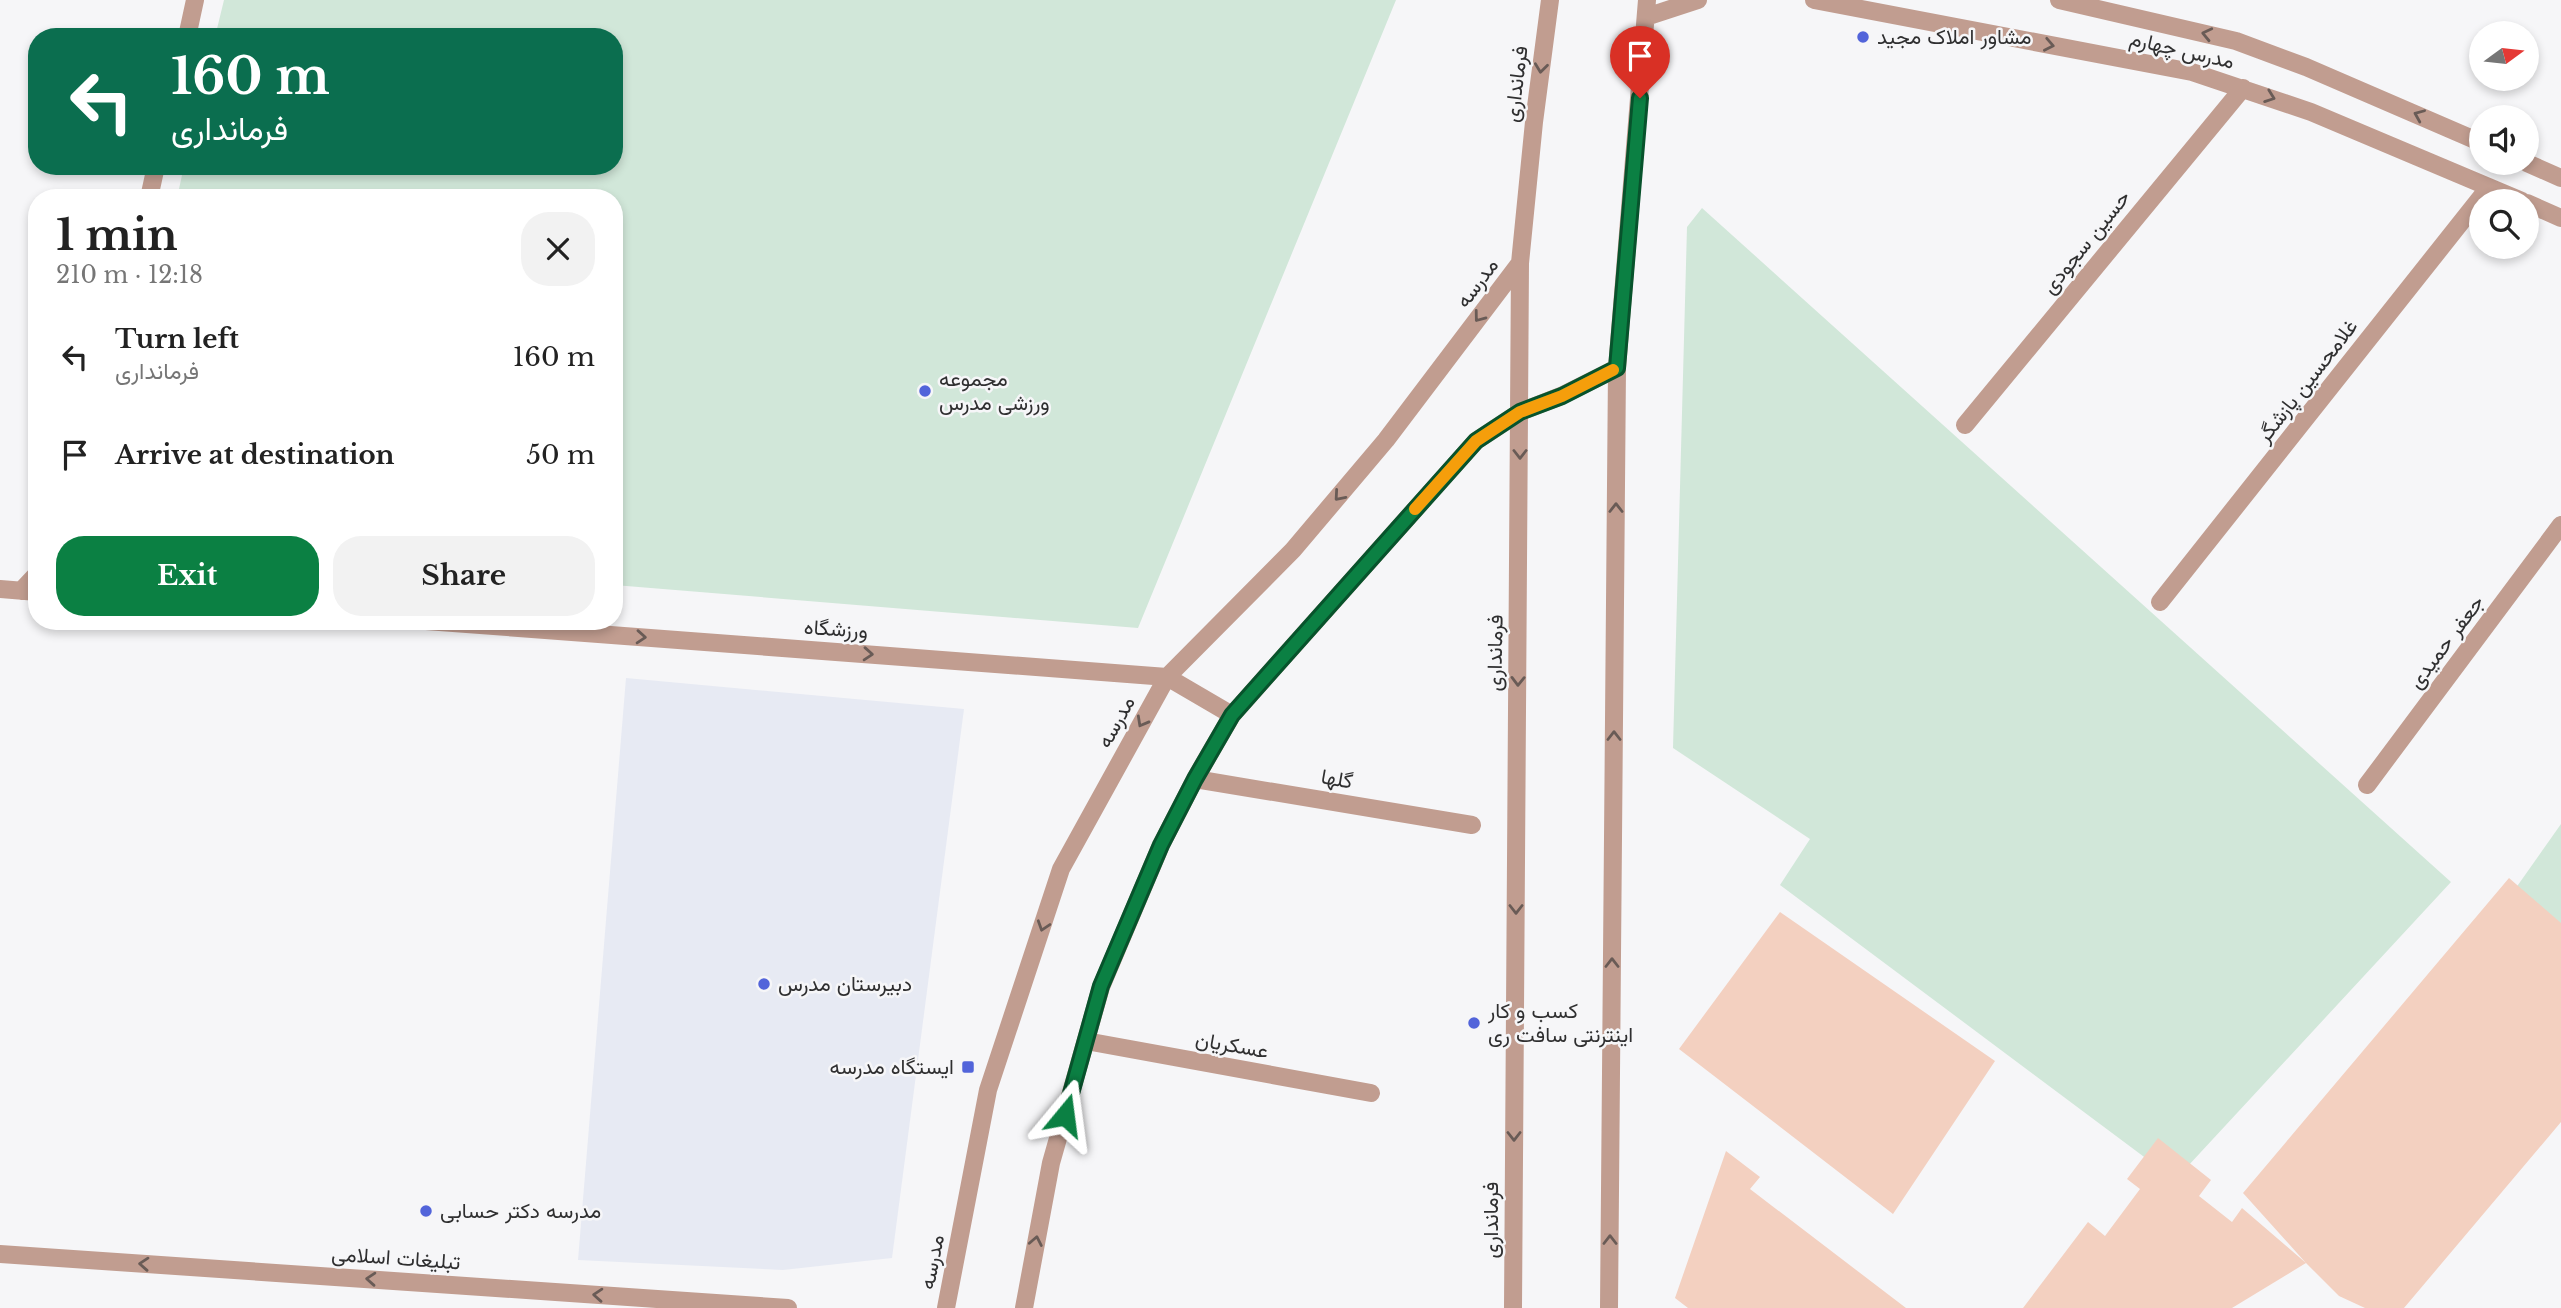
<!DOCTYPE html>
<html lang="en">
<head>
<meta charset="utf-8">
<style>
  :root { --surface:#fff; --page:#f2f2f2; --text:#222; --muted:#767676; --accent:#0b8043 }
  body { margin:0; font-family:"Libre Baskerville",Vazirmatn,serif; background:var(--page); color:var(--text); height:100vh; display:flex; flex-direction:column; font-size:26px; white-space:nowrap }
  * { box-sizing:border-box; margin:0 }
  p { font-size:23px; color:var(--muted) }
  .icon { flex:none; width:38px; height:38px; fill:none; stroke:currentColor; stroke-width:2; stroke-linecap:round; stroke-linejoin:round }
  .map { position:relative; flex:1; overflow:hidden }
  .sheet { position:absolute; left:28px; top:189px; width:595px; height:441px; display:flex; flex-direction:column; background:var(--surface); border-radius:28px; box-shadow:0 4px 10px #0003 }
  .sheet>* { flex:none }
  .banner { position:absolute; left:28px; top:28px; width:595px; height:147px; border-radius:28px; box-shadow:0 4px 10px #0003; background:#0b6e4f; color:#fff; overflow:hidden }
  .needle { width:46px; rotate:75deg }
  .buttons { position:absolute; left:2469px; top:21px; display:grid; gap:14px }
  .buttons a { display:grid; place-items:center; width:70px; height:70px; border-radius:50%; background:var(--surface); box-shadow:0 4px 10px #0003; font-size:35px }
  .pin { position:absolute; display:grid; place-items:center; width:60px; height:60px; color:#fff; margin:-72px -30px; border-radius:50% 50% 50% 0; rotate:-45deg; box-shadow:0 0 7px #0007 }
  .pin .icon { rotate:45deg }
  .me { position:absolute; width:77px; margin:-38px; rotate:16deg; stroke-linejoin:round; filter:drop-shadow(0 0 5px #0008) }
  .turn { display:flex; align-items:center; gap:24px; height:147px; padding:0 28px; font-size:32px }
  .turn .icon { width:91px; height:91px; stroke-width:2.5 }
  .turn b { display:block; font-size:49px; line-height:60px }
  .round { display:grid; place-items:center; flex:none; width:74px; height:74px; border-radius:28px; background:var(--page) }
  .summary { display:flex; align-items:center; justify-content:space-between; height:119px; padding:0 28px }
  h1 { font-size:42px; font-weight:700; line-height:52px }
  .primary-button { display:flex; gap:14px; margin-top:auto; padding:14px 28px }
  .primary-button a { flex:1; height:80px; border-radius:28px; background:var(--accent); color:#fff; font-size:28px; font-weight:700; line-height:80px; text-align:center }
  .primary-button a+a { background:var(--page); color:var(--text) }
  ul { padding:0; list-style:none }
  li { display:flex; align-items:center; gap:21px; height:98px; padding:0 28px }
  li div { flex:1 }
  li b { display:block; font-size:26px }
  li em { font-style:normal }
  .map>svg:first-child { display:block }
  .built { fill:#e7eaf3 }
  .green { fill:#d1e7d9 }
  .building { fill:#f3d0c0 }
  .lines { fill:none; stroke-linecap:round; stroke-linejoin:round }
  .minor { stroke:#c19d90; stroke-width:18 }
  .oneway { stroke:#695b56 }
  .route-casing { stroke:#07532c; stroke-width:18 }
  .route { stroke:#0b8043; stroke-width:12 }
  .slow { stroke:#f59e0b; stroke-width:12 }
  .poi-dot { fill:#5264da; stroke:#f6f6f8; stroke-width:2.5 }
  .labels { text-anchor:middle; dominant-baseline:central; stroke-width:5; stroke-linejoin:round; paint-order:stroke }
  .poi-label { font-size:21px; fill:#2f2f30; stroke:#f6f6f8; text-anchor:start }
  .street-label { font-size:21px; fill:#2f2f30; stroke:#f6f6f8 }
</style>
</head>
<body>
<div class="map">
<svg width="2561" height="1308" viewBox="0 0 2561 1308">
  <rect width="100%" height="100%" fill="#f6f6f8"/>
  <path class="built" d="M626,678L964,709L892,1258L783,1270L578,1260Z"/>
  <path class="green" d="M224,0H1396L1138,628L614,585V198H177L184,166H614V37H215Z
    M1702,208L2451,882L2175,1180L1780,885L1810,839L1673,748L1687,227Z
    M2561,824V990L2489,926Z"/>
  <path class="building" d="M2509,878L2561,923V1122L2404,1308H2365L2339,1296L2306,1263L2232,1308H2023L2088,1222L2105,1236L2140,1189L2127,1179L2158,1138L2211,1180L2199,1196L2232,1222L2242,1208L2306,1263L2243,1193Z
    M1780,912L1995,1061L1893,1214L1679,1049Z
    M1726,1151L1760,1177L1750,1189L1906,1308H1688L1675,1298Z"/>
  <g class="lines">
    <path class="minor" d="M1814,0L2192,72L2311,112L2522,201
      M2059,0L2236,41L2306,67L2482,143
      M1646,17L1698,0
      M187,37L195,0
      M2527,163L2561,178
      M149,198L156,166
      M2527,203L2561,218
      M1965,425L2243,88
      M0,589L37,592
      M21,591L37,574
      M2160,602L2489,187
      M426,621L1167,677L1232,715
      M1195,779L1472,825
      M2367,785L2561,525
      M1086,1041L1371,1093
      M0,1254L788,1308
      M946,1308L988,1090L1061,869L1167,677L1293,550L1386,440L1520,263
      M1024,1308L1051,1163L1101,987L1161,845L1195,779L1232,715L1476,441L1520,412L1561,396L1617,368
      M1513,1308L1520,263L1534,122L1550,0
      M1609,1308L1617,368L1647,0"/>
  </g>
  <defs><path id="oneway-chevron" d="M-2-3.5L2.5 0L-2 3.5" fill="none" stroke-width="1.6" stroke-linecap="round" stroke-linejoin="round" transform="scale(1.75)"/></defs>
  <g class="oneway">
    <use href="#oneway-chevron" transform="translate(2207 34) rotate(-167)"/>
    <use href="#oneway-chevron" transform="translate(2049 45) rotate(11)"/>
    <use href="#oneway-chevron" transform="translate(1541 68) rotate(97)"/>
    <use href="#oneway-chevron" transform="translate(2270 97) rotate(20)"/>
    <use href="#oneway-chevron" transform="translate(2419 115) rotate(-157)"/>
    <use href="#oneway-chevron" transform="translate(1479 317) rotate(127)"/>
    <use href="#oneway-chevron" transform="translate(1520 454) rotate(90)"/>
    <use href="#oneway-chevron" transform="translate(1339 496) rotate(131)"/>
    <use href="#oneway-chevron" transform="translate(1616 508) rotate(-90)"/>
    <use href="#oneway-chevron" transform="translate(641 637) rotate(4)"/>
    <use href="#oneway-chevron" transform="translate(868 654) rotate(4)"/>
    <use href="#oneway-chevron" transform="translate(1518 681) rotate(91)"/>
    <use href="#oneway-chevron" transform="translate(1142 722) rotate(119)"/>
    <use href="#oneway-chevron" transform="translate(1614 736) rotate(-90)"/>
    <use href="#oneway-chevron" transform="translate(1516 909) rotate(90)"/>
    <use href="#oneway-chevron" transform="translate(1043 926) rotate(108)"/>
    <use href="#oneway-chevron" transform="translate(1612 963) rotate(-90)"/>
    <use href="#oneway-chevron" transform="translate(1514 1136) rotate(90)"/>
    <use href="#oneway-chevron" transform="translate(1610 1240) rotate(-90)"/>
    <use href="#oneway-chevron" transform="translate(1036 1241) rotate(-79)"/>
    <use href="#oneway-chevron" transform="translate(144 1264) rotate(-176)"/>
    <use href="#oneway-chevron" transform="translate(371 1279) rotate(-176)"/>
    <use href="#oneway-chevron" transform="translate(598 1295) rotate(-176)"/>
  </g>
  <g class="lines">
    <g class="route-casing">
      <path id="route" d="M1065,1115L1101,986L1161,845L1195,779L1232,715L1476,441L1520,412L1562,396L1617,368L1640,98"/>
    </g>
    <use href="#route" class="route"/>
    <path class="slow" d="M1415,509L1476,441L1520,412L1562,396L1613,370"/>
  </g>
  <g class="poi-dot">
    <circle cx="1863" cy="37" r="7"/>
    <circle cx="925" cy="391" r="7"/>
    <circle cx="764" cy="984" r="7"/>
    <circle cx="1474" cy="1023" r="7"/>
    <rect x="961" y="1060" width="14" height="14" rx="3.5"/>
    <circle cx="426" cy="1211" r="7"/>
  </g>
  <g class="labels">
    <g class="poi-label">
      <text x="1877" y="37">مشاور املاک مجید</text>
      <text x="939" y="379">مجموعه<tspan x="939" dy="24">ورزشی مدرس</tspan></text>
      <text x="778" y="984">دبیرستان مدرس</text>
      <text x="1488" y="1011">کسب و کار<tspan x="1488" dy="24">اینترنتی سافت ری</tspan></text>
      <text x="954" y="1067" text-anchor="end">ایستگاه مدرسه</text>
      <text x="440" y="1211">مدرسه دکتر حسابی</text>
    </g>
    <g class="street-label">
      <text transform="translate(2182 50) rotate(13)">مدرس چهارم</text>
      <text transform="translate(1516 84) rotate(-83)">فرمانداری</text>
      <text transform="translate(2086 242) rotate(-51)">حسین سجودی</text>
      <text transform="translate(1477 283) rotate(-53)">مدرسه</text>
      <text transform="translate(2307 381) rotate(-52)">غلامحسین پازشگر</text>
      <text transform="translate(836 629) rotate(4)">ورزشگاه</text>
      <text transform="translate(2446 642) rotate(-53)">جعفر حمیدی</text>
      <text transform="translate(1495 653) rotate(-89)">فرمانداری</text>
      <text transform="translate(1116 722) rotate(-61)">مدرسه</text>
      <text transform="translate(1337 779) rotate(10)">گلها</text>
      <text transform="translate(1232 1045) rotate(10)">عسکریان</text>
      <text transform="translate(1491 1220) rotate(-90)">فرمانداری</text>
      <text transform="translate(396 1258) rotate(4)">تبلیغات اسلامی</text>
      <text transform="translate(932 1262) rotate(-79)">مدرسه</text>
    </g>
  </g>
</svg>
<div class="buttons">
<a><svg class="needle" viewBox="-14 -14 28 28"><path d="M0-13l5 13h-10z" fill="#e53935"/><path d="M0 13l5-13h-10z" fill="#767676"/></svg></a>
<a><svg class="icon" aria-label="sound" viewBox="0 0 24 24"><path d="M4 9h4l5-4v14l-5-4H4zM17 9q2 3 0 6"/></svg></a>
<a><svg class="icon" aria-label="search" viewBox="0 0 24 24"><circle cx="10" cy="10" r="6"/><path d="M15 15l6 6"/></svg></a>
</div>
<div class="pin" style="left:1640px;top:98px;background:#d93025"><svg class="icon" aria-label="arrive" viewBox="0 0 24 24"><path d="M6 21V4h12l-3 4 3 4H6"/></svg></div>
<svg class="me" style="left:1065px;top:1115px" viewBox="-20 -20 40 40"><path d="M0-17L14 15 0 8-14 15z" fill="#0b8043" stroke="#fff" stroke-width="4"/></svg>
<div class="banner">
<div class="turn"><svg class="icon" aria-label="left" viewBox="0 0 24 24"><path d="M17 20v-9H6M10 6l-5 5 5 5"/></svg><div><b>160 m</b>فرمانداری</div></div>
</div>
<section class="sheet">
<div class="summary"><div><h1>1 min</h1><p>210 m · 12:18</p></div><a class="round"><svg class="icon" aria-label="close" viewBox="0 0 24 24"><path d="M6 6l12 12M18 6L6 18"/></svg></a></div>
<ul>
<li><svg class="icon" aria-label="left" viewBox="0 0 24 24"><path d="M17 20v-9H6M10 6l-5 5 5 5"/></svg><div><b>Turn left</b><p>فرمانداری</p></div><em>160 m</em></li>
<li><svg class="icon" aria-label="arrive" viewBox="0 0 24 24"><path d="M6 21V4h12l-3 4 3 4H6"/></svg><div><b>Arrive at destination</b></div><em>50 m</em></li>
</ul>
<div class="primary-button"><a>Exit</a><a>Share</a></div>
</section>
</div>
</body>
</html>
